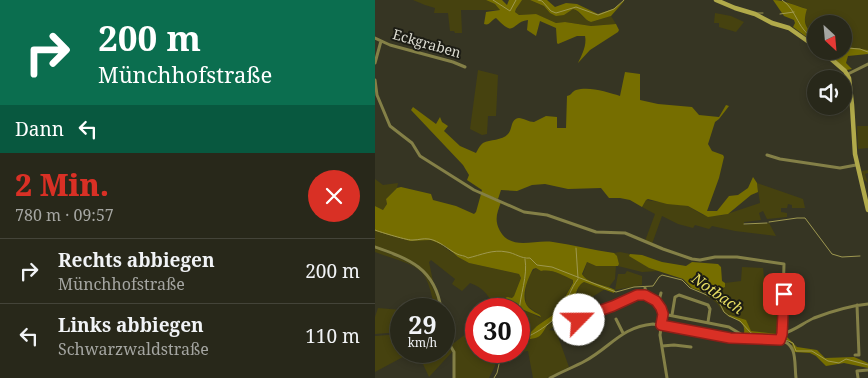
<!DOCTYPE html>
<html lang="de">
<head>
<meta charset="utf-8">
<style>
  :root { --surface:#28281a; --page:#303023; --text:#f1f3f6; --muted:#a5a6a2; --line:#444439; --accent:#d93025 }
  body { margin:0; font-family:"Noto Serif",serif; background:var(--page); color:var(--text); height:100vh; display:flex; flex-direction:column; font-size:19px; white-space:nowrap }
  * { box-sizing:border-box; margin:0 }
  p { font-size:16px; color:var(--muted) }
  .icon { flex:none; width:28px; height:28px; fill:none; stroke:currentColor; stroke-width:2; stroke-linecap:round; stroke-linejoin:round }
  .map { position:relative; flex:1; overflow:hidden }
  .sheet { display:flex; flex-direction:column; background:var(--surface); width:375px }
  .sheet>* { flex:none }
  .hud { background:#0b6e4f; color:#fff; overflow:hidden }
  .needle { width:32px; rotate:154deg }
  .fabs { position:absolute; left:432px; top:15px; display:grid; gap:10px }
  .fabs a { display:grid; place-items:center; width:45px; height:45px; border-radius:50%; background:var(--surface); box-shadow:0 2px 8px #0003,0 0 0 1px var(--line); font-size:25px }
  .speed { position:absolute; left:15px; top:298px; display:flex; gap:10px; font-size:25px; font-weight:700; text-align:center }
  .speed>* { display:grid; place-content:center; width:65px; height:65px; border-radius:50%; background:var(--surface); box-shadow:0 2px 8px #0003,0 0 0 1px var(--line); line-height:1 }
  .speed small { font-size:12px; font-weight:400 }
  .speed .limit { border:8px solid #d22; background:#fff; color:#111 }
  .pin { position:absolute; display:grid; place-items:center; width:42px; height:42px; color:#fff; margin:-21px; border-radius:10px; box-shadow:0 2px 8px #0006 }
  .me { position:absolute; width:55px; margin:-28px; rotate:67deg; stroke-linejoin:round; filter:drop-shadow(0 0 4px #0008) }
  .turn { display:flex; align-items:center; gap:18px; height:105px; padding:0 15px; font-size:22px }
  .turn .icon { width:65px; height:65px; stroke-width:2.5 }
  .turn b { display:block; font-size:35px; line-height:42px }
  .then { display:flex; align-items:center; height:48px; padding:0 15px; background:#0003; gap:10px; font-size:19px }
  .round { display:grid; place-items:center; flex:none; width:52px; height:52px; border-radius:26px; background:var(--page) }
  .summary { display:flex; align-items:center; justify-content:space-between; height:85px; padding:0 15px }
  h1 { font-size:30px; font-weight:800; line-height:38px; color:var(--accent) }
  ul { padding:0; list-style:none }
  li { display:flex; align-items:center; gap:15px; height:65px; padding:0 15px; border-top:1px solid var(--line) }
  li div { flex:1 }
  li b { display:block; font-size:19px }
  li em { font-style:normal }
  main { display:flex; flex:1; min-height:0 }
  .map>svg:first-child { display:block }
  .green { fill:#46420f }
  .forest { fill:#766e00 }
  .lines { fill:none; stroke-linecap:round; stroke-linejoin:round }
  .stream { stroke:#9e9850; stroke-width:1 }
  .street { stroke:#848047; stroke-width:3 }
  .secondary { stroke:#b1aa4a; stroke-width:4.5 }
  .route-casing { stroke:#8d1f18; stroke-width:12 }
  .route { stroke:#d93025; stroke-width:9 }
  .labels { text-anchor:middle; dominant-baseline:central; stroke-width:4; stroke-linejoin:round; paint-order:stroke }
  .street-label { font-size:14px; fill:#dcdcd1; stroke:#1c1c14 }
  .water-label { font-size:15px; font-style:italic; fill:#e4db61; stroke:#1c1c14 }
</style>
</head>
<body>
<main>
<section class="sheet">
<div class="hud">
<div class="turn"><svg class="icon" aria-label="right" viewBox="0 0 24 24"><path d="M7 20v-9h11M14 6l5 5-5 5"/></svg><div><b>200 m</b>Münchhofstraße</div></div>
<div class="then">Dann<svg class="icon" aria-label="left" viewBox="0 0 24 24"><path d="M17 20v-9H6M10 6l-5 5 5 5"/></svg></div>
</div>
<div class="summary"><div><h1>2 Min.</h1><p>780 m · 09:57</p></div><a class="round" style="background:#d93025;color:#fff"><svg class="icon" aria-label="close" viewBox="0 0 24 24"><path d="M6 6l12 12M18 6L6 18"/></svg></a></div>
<ul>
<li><svg class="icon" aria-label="right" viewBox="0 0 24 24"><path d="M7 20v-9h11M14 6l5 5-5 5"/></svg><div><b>Rechts abbiegen</b><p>Münchhofstraße</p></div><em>200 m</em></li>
<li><svg class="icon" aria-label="left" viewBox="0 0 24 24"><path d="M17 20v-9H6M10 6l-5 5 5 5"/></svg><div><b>Links abbiegen</b><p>Schwarzwaldstraße</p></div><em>110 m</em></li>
</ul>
</section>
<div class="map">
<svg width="493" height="378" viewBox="0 0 493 378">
  <rect width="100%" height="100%" fill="#363523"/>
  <path class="green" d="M38,0H111L120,4L125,10H86L87,33H80L79,31H75L73,13H59L60,8L50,5Z
    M146,0H155L169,6L175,13L189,15L198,9C206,12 209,20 216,22L236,16L241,24L216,26L190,22L181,23L160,14L144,15L140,12Z
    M410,0H493V50L473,47L469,43V24H441V37C431,29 427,21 432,9L414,3Z
    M340,13L356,16L369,22L361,32L344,27V23H339Z
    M103,70L123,75L121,116H113L112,134L107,135L95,129Z
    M482,126H493V173L490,174L493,183L488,179L487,171L493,170V148L483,149Z
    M0,179L8,185L23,183L22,188L11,199L12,204L8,210L0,206Z
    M382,183L428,199L430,208H417V205L413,204L412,208H406V212L412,213V217L392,219L388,211L384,213L386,220L369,222V225L394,223L401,236L360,231L337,226L334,229L320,225L318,228L303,224L287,216L277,244L270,241L280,214L267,207L271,200L313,206L328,215L338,216L349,215L385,203Z
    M0,231L35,241L56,240L64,243L83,257L94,263L144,274L146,278L139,296L137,298L129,299L122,305L125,309H121C114,296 109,288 95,283L87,291L77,284L80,279L56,260L54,262L59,286L51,272L42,264L0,246Z
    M0,248C36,263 55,267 65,309H60C57,298 55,283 48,274C38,262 14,258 0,252Z
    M245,252L255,254V256L274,268L283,271L267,272L243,266L244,265L242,256L239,253Z
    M212,262L221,266H241L240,279L234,287L211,280L207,277Z
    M367,267L388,268L389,277L395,276V290L409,292L403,335L376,331C369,323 364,312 353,316C343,308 346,303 331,296L333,285L350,287V283L366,281Z
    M161,268L166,271C178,269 186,275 198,280V282L181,313L152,336L144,338V322L147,311L151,310L165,318V315L152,306C148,295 151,275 161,268Z
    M252,271L267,276V285L240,290L243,274H250Z
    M209,282L230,289L198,309L204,285Z
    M3,308L26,310V332L0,334V317Z
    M191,317L174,330L181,331L194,367L172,378H158L153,351L144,352L143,357L140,359L128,351H144V340C148,340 153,340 156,339C169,332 175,319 191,317Z
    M101,326V351H123L120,366L114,378H80V352L69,334V327L79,343Z
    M26,334V351H39L0,372V336Z
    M69,337L77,352L54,377L42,351H69Z"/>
  <path class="forest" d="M111,0H127L132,5L134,0H147L141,9L140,12L144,15L161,14L181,23L190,22L216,26L241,24L244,30L243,32L215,50L203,63C207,55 212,45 210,36H202L183,44L182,43L181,28L165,21L161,36L152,30L153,20C136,22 141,39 121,18C116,20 115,26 109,24L111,12L125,10L120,4Z
    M155,0H172L180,7L191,3L202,4L223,14L238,9L250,0L236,16L216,22C209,20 206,11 198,9L189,15L181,16L175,13L169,6Z
    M398,0C410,0 420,6 432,9C428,22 429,27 441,37V44L418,27L420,23L419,20L409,16Z
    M469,43L473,47L493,50V54L473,56L471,63L477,69L472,70L450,51H469Z
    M250,72L265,74V100L283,104L317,107L324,115L344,117L351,105L354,106L344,119L340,122L334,141L333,144L337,151L348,155L349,157L344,178L332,211H342L354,196L363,195L373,188L378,177L382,183L383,192L376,195L353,214L333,217L313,206L292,204L273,199L271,200L267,207L255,200L245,198H234L226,188L193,189L170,184L157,185L142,191L126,190L123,199L106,193L107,190L92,180L94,175L88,165L36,110L38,107L61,124L65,117L67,122L73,126L69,131L85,146L101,153C103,150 104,146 108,143C115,139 127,141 133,134C138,129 135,119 144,118C148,118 154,122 159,122L171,116L182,117V128H191L192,96C197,95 196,92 201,90C214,86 233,92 245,96Z
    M26,187L56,194L58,200L81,206L99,214L101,212L106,194L126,202C122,213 119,220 125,231C136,251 160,239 178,242C198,245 218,250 239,253L242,256L244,264L243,266H221L212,262L207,274C212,284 230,284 240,290L239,293L209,282C199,287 201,301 198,310C194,318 182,318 175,323C169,327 169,334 163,337C156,340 150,339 144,340V338L152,336L162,326L181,313L198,283V280C186,275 178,269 166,271L161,268L158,269C153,278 144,299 154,308C157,311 162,313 165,315L166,317L149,310L144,322V309H125L122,303L132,297L137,298L139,296L146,278L144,274L94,263L83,257L70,246L56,240L35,241L0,231V206L8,210L12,204L11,199L22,188Z
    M255,254L267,255L287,262L311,266L317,262L343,264L346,267L347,281L350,283V287L347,288L334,285L331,293L317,288L308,279L274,268L254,256Z
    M355,315L371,320L376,331L402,334L403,337L374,336L369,333C371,323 362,319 353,316Z
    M409,337H412L422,347L442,350L450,358L479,357L493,363V368L469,363L451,366L441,356L435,353L419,352L417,344Z"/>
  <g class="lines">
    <path class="stream" d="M118,0L135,11L141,0
      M163,0L167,1L176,11L181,13L201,7L223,15L239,9L249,0
      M407,0C423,10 422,32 441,39
      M381,13H388
      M405,14L419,12
      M469,45L472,48L485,49L493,52
      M394,222L422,218H430L457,254L467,257L485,256
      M369,224L392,223
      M0,230C5,232 34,241 38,240C44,240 48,238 54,239C65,241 72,249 82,254C86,256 89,255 93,258C106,255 118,249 132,252C140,253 146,259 155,258L162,265L177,267L241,292L259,287L278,286L284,277L287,275L307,280L315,288L339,298L345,304L349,312L354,316L365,321L376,333L383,335L401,336L418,343L421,351H437L453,361L464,363L471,359L493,365
      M201,248L203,278
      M144,312C145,295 153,276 150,259
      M144,339C156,338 180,321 186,311C193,301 195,289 203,279
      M119,378L122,373L127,351"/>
    <path class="street" d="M0,38L15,45L78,62L90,67
      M0,63L6,41
      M473,74L493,64
      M0,80L2,95L15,126L37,143L45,156L99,190L149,212L172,215L221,232L250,233L288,249L317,259L325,260L340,257H362L409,264L407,334
      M392,155L405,159L465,168L481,165
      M0,247C34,259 60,268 66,309
      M270,288L272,296
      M283,304L286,293
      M288,314L354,327L374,339
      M297,315L300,297L304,295L333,305L335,309L333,322
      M241,319L248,333
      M69,335L79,352V378
      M216,339L211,342L204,326L205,318L262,295L272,296L278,299L283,304L288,314L285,335L292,378
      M405,340L407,334C419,331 428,323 439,318C457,311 474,306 493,304
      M287,346L299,345L316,347
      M480,355H484L482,305
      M175,378C186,372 199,367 210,361C236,347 246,327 278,324L355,338L405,340C423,344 419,362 421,378
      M483,378L482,371L493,370"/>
    <path class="secondary" d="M341,0L360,8L380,14L397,23L414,28L441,47
      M447,51L470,71L474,78L477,105L480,154L493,210"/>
  </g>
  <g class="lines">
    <g class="route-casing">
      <path id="route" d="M204,320L207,317L238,306L262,295H270L281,301L286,308L288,314L286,325L355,338L405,340L407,334L409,294"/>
    </g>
    <use href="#route" class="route"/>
  </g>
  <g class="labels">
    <g class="street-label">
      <text transform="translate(52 43) rotate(16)">Eckgraben</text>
    </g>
    <g class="water-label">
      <text transform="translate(343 293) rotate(35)">Notbach</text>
    </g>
  </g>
</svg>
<div class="fabs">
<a><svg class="needle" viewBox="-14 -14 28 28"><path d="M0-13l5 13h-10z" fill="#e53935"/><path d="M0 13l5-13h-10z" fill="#a5a6a2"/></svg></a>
<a><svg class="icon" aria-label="sound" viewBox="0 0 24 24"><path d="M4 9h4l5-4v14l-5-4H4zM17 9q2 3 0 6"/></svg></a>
</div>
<div class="speed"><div>29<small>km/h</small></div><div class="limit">30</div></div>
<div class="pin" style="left:409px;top:294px;background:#d93025"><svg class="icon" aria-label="arrive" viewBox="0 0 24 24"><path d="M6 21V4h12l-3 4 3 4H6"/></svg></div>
<svg class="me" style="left:204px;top:320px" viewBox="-20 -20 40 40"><circle r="19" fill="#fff"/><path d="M0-13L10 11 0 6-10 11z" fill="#d93025"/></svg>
</div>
</main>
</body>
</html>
